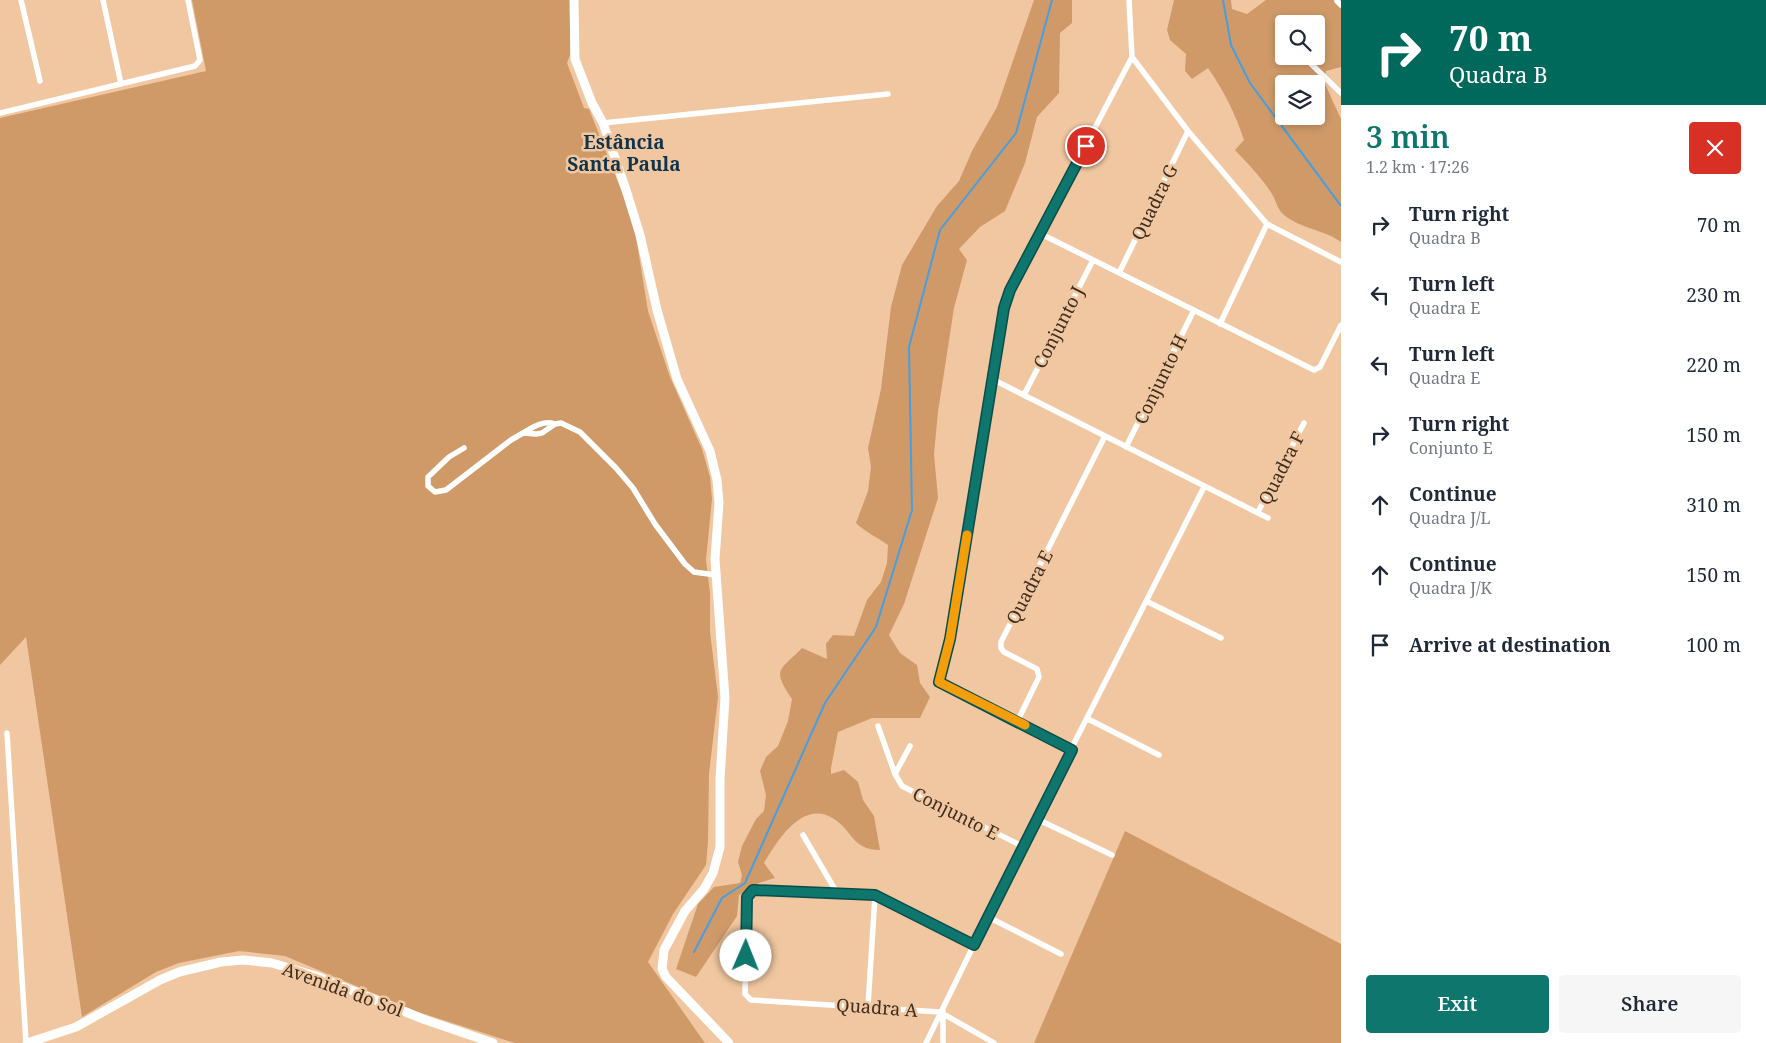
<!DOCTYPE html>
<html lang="en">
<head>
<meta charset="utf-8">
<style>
  :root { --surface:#fff; --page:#f6f6f7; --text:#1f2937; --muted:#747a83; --accent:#0f766e }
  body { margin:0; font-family:"Noto Serif",serif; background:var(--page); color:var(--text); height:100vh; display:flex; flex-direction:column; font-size:19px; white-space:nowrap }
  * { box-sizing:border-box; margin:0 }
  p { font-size:16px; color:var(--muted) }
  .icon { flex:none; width:28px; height:28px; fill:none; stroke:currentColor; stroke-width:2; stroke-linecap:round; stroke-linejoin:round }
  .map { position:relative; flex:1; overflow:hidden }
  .drawer { display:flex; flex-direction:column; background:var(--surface); width:425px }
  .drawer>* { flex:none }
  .top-card { background:#00695c; color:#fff; overflow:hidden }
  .tools { position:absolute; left:1275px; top:15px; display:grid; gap:10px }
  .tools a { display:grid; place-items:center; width:50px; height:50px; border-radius:5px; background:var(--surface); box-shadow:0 2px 8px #0003; font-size:25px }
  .pin { position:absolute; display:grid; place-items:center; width:42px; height:42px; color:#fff; margin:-21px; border:2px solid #fff; border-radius:50%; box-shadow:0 1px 5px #0007 }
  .me { position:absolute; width:55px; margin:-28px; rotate:1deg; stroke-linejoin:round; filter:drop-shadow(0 0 4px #0008) }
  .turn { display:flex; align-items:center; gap:18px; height:105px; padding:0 25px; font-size:22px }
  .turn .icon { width:65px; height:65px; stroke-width:2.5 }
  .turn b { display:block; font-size:35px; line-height:42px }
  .round { display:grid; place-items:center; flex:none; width:52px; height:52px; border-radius:5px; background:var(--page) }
  .head { display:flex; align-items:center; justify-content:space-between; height:85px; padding:0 25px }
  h1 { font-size:30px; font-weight:600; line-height:38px; color:var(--accent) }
  .action { display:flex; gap:10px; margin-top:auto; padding:10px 25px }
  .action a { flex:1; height:58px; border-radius:5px; background:var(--accent); color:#fff; font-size:20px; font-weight:600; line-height:58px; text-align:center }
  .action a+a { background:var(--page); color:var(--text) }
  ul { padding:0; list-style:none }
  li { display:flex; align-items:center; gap:15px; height:70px; padding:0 25px }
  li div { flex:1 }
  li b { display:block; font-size:19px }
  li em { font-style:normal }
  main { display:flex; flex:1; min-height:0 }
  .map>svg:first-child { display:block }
  .green { fill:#cf9a68; fill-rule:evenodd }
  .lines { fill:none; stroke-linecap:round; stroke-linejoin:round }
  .stream { stroke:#479ee1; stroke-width:2 }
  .street { stroke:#fff; stroke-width:5.5 }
  .secondary { stroke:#fff; stroke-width:9 }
  .route-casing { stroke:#0a4d48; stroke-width:12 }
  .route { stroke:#0f766e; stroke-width:9 }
  .slow { stroke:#f59e0b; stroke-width:9 }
  .labels { text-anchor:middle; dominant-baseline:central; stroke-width:5; stroke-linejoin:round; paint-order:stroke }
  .street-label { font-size:18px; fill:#3e2e1f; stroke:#f0c7a0 }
  .neighbourhood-label { font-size:19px; font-weight:bold; fill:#11334c; stroke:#f0c7a0 }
</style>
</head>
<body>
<main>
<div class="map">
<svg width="1341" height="1043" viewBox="0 0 1341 1043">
  <rect width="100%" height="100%" fill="#f0c7a0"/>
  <path class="green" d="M192,0H570V55L567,63L584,108L589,109L626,202L635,231L648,311L670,377L702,449L710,477L712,499L706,560L710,593V632L718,697L709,774L708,842L706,865L673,914L648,962L705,1043H515L418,1012L285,956L239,951L179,963L156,972L82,1017L26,637L0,665V118L206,71Z
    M1034,0H1072V23L1060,33L1059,93L1037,117L1025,163L1005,211L980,227L959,249L967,260L954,308L938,412L934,454L938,498L904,604L889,635L900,653L917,665L920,683L930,697L920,718H872L838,732L831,768V774L844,770L858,782L863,800L874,816L880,850C851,849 854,832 834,819C803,798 777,841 764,863L775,878L759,883L739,895L737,916L696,977L676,969L698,904L714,887L740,883L742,875L738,862L742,846L756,819L764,811L766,795L760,771L766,757L778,746L788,721L792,699C771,668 780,671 802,648L827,659L826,644L833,635L854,636L867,600L881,582L887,563L888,545C877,537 865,532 856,523L868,491L871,467L868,448L881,389L891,307L902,265L937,206L959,181L972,151L997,107Z
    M1174,0H1231L1232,9L1247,14L1266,0H1341V67L1326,71L1324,82L1341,119V242C1323,229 1300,229 1283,214C1277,209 1276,200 1272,194C1262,178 1248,164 1235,150L1244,140C1235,113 1224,91 1208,68L1192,79L1185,71L1186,54L1170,40L1167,30ZM1284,24H1316V56H1284ZM1284,84H1316V116H1284Z
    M1125,831L1341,944V1043H1034Z"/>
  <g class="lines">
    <path class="stream" d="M1223,0L1231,45L1250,83L1341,206
      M694,952L722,898L745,883L825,703L876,627L912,510L909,347L940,230L1016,133L1052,0"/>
    <path class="street" d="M21,0L40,81
      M103,0L121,84
      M1337,1L1341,5
      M1303,56L1341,93
      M1132,57L1188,131L1267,224L1341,262
      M0,113L195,66L200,60L188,0
      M603,123L888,94
      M1041,234L1314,370L1320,367L1341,325
      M1119,273L1188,131
      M1220,324L1267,224
      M992,379L1268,518
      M1024,395L1093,260
      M523,433C533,427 543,420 555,424
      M1126,447L1194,310
      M464,448L449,457L428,477V486L435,492L446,490L511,440L523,433L536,434L542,433L555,424L561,423L580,432L616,468L633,488L655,524L685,564L694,572L716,575
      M1258,512L1304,423
      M1146,601L1221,638
      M1088,719L1159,755
      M1017,722L1039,677L1037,669L1004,652L1001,648V642L1105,436
      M878,726L895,774L902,786L1022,846
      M7,733L26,1043
      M1072,750L939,682L950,639L1004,308L1010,290L1132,57L1129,0
      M895,774L910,746
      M1037,819L1112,855
      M803,835L837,893
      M988,917L1061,954
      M974,945L875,895L753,890L747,897L745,994L751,1000L940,1012L994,1043
      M868,1006L875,895
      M926,1043L1022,846L1204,487
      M943,1043V1011"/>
    <path class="secondary" d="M574,0L575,59L592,103L603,123L627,193L640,235L657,310L677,379L710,451L717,480L719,503L715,559L725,698L720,779V847L713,873L704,889L685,911L664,950L662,969L666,977L729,1043
      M27,1043L76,1027L160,980L179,972L221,962L243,960L272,963L316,976L423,1019L493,1043"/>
  </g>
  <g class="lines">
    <g class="route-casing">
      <path id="route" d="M746,956L747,897L753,890L875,895L974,945L1072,750L939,682L950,639L1004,308L1010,290L1086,146"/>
    </g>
    <use href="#route" class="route"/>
    <path class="slow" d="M967,535L950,639L939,682L1025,725"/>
  </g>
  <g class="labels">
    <g class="street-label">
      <text transform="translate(1154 202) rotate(-64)">Quadra G</text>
      <text transform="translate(1058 327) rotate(-63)">Conjunto J</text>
      <text transform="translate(1160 379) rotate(-64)">Conjunto H</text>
      <text transform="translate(1281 468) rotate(-63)">Quadra F</text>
      <text transform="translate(1029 587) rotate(-63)">Quadra E</text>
      <text transform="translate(956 813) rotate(27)">Conjunto E</text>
      <text transform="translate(343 989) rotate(20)">Avenida do Sol</text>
      <text transform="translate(877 1007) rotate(4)">Quadra A</text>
    </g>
    <g class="neighbourhood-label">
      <text x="624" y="142">Estância<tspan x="624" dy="22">Santa Paula</tspan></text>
    </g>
  </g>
</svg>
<div class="tools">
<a><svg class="icon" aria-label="search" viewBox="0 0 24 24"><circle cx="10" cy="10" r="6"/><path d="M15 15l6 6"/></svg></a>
<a><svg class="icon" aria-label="layers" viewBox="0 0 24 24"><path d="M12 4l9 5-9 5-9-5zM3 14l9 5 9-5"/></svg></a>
</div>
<div class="pin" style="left:1086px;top:146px;background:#d93025"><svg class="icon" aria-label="arrive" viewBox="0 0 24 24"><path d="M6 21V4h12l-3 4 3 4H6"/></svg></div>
<svg class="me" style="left:746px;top:956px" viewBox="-20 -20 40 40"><circle r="19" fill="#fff"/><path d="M0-13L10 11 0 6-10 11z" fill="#0f766e"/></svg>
</div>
<section class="drawer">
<div class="top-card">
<div class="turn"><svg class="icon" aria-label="right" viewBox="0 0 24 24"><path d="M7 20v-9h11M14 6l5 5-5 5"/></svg><div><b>70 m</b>Quadra B</div></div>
</div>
<div class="head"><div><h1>3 min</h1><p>1.2 km · 17:26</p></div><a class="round" style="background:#d93025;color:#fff"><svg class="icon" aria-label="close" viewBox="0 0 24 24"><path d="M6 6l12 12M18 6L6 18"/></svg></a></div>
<ul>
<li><svg class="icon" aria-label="right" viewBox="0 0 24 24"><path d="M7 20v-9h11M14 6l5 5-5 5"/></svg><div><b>Turn right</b><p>Quadra B</p></div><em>70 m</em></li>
<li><svg class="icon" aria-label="left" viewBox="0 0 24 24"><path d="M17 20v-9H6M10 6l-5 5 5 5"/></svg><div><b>Turn left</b><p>Quadra E</p></div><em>230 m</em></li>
<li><svg class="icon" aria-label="left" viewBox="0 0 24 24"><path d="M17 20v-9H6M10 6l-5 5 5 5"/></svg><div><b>Turn left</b><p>Quadra E</p></div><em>220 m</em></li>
<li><svg class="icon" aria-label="right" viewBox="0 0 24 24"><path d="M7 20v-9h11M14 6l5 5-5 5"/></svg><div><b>Turn right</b><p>Conjunto E</p></div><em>150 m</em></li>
<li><svg class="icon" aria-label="ahead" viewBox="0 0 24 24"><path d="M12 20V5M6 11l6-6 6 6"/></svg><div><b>Continue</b><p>Quadra J/L</p></div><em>310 m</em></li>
<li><svg class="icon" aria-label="ahead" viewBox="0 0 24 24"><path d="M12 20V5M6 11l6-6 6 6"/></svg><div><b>Continue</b><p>Quadra J/K</p></div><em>150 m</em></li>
<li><svg class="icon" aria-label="arrive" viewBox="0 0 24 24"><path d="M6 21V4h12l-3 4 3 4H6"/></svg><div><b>Arrive at destination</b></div><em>100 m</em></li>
</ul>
<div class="action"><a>Exit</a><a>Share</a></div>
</section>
</main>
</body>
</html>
